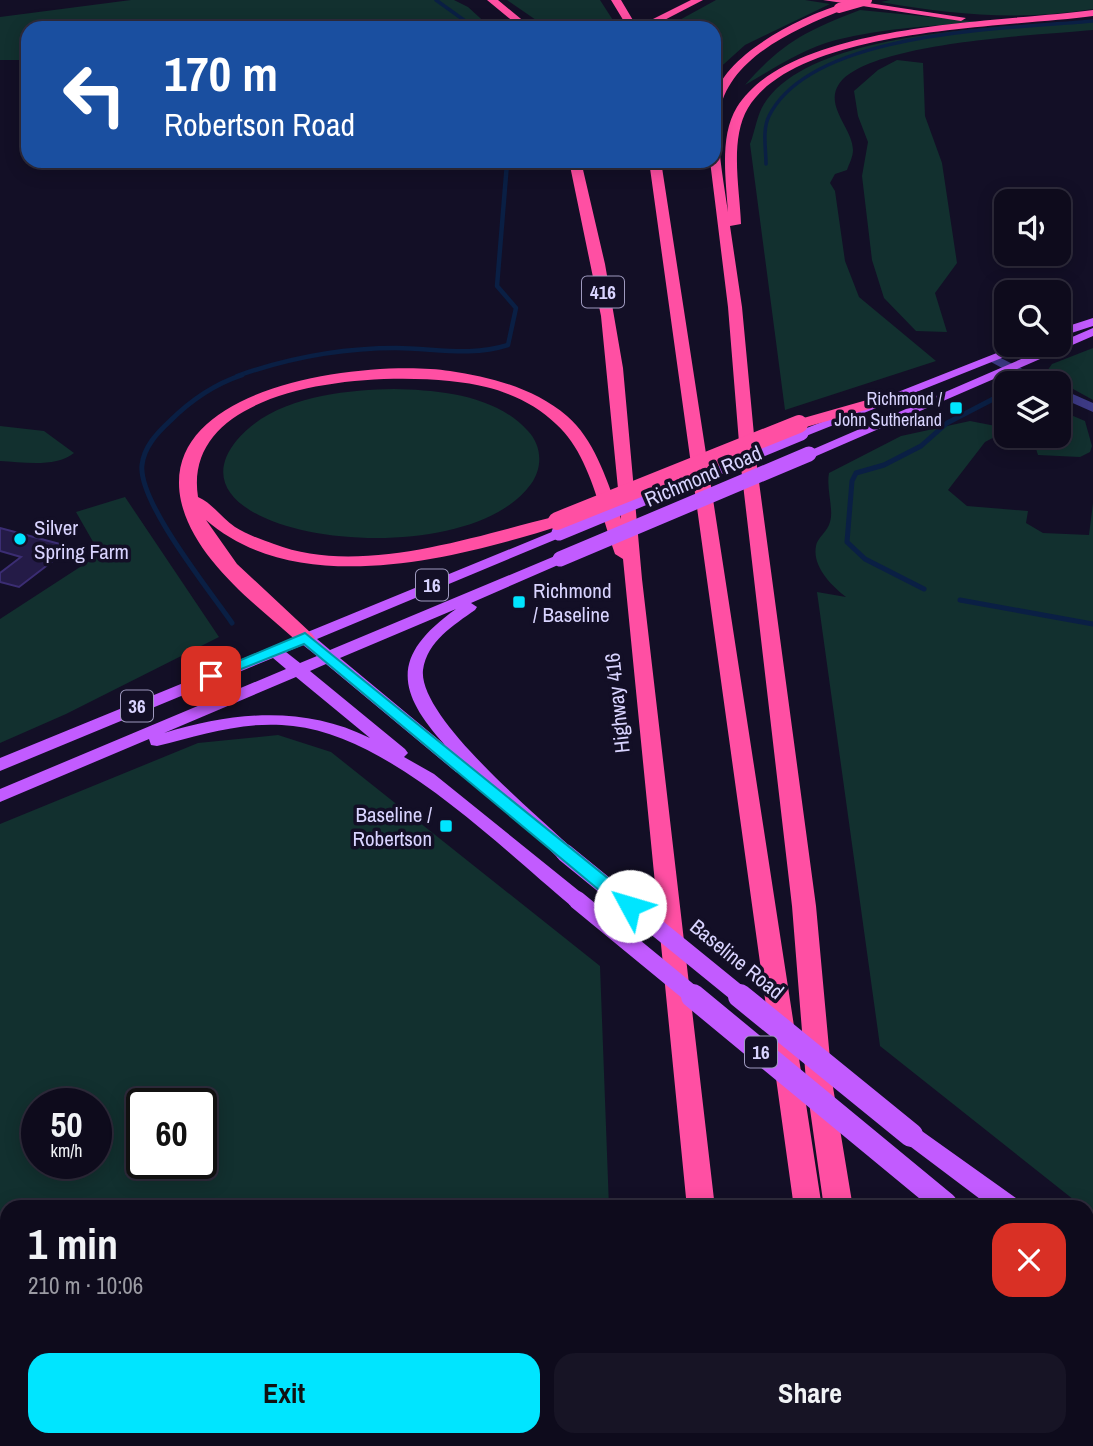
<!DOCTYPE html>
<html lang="en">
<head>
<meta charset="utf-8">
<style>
  :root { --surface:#0e0b1c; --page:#171425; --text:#f1f3f6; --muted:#9b9ba3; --line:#2e2b3b; --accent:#00e5ff }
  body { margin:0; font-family:"Archivo Narrow",sans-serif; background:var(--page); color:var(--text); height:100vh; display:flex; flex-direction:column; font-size:26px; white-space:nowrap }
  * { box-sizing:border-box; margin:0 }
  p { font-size:23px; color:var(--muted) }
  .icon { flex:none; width:38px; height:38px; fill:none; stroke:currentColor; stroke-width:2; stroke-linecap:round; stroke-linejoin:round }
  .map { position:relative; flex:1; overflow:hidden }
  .details { position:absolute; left:0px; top:1200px; width:1094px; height:247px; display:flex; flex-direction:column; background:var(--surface); border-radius:21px 21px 0 0; box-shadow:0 4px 18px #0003,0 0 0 2px var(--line) }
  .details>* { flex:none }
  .guide { position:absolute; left:21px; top:21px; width:700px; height:147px; border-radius:21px; box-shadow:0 4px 18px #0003,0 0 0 2px var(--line); background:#1a4fa0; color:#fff; overflow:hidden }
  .controls { position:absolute; left:994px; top:189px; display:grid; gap:14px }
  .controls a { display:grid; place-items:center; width:77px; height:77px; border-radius:14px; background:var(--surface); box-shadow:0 4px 18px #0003,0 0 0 2px var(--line); font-size:35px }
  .speed { position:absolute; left:21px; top:1088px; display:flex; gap:14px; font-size:35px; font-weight:700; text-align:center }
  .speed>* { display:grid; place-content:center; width:91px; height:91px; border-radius:50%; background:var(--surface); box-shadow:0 4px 18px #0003,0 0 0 2px var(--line); line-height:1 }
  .speed small { font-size:18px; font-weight:400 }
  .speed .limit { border:4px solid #111; border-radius:10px; background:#fff; color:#111 }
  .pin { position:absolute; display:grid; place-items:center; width:60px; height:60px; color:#fff; margin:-30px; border-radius:14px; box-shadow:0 4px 10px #0006 }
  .me { position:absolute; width:77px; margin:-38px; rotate:309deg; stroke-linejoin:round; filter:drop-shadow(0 0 5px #0008) }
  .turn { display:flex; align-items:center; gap:24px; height:147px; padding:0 28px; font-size:32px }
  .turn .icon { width:91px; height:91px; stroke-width:2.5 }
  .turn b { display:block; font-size:49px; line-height:60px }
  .round { display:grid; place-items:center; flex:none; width:74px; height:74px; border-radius:21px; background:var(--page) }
  .headline { display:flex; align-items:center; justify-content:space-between; height:119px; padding:0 28px }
  h1 { font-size:42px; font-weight:800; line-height:52px }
  .action { display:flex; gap:14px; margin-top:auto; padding:14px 28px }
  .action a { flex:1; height:80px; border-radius:21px; background:var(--accent); color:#111; font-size:28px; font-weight:800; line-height:80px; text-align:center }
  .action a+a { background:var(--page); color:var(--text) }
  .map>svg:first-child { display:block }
  .green { fill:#12302f; fill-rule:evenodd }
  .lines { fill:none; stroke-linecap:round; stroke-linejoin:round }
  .stream-far2 { stroke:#0a1f44; stroke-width:3.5 }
  .stream-far1 { stroke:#0a1f44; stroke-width:4.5 }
  .stream { stroke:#0a1f44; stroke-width:5 }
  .building { fill:#241b47; stroke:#3b2d73; stroke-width:2 }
  .street { fill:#3d3a85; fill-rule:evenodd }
  .secondary { fill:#6f6bff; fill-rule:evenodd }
  .primary { fill:#c25bff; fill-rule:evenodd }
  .highway { fill:#ff4fa3; fill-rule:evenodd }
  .primary-bridge-far2 { stroke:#c25bff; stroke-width:15 }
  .primary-bridge-far1 { stroke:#c25bff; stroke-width:18 }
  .primary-bridge { stroke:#c25bff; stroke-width:24 }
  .highway-bridge-far1 { stroke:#ff4fa3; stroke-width:10 }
  .highway-bridge { stroke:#ff4fa3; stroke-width:18 }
  .route { fill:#00e5ff; stroke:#0095a6; stroke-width:2 }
  .poi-dot { fill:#00e5ff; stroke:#130f26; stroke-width:2.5 }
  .labels { text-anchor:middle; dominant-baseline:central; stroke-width:7; stroke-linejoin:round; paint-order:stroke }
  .far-poi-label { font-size:18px; fill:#d9d4ff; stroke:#130f26; text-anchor:end }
  .shield { fill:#130f26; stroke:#9e99be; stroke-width:2 }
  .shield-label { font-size:19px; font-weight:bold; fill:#d9d4ff }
  .street-label { font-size:21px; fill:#d9d4ff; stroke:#130f26 }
  .poi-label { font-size:21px; fill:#d9d4ff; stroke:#130f26; text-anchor:start }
</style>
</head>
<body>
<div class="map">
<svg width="1093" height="1446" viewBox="0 0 1093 1446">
  <rect width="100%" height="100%" fill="#130f26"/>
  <path class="green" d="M131,0H454L468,7L491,28H28V60H0V17Z
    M507,0H600L618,28H541L536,20Z
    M716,0H805L830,4L745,45L714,73V28H665Z
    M890,0H1093V9C1022,21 952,15 881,2Z
    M860,10L981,22C933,26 883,28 836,40C804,48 773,69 745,85C783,42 806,31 860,10Z
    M1093,20V30C1041,35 867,42 839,84C824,106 853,129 853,150C853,157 849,164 847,170L835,174L830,183L835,191L845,261L859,297L936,361L785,410L750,144C755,131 757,115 764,104C812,28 1011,28 1093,20Z
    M897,60L923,63L925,116L942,163L957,263L935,293L947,332L916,331L884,298L872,260L862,176L868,142L858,116L854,91L878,70Z
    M1093,348V400L1055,379L1047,371L1052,364Z
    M394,389C439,390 496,395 528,431C542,446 543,467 531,484C463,579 155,539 237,440C273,397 343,390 394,389Z
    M1059,410L1085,421L1092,446L1090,452L1080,457L1038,455L1032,436H1059Z
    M970,421L1001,427L1004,432L985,442L948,490L967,506L1028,511L1026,523L1043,533L1089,535L1093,503V1215L880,1046L817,592L846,597C832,586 812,567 816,546C817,538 828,531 830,522C834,509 826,489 829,473L901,436Z
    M0,426L44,431L74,453C55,468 23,462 0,461Z
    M125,497L219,637L66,714L0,743V619L100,554L76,512Z
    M278,735L331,752L600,966L609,1207L7,1208V1440H619V1446H0V824L198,743ZM37,1104H96V1164H37ZM142,1104H201V1164H142Z"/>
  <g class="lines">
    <path class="stream-far2" d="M436,0L475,28
      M766,164C766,149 762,130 769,116C812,30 1008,29 1093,21
      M507,165V161"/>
    <path class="stream-far1" d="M237,376C288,358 341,348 396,348C434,348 470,357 508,345L516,308L497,286L507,163"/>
    <path class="stream" d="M924,589L865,559L847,542L852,481L856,473L884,465L921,446L947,423L999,396
      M960,600L1093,624
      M232,623C210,591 138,502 142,465C144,447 157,433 170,421C190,401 215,384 242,375"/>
  </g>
  <path class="building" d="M0,528L71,547L19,587L0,582V573L21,557L0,551Z"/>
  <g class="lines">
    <path class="street" d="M995,355L1044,380L1045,383H1030L991,362L989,359Z
      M1059,388L1093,403V412L1059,397Z"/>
    <path class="secondary" d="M1087,1330L1093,1332V1360L1087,1357Z"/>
    <path class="primary" d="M1093,318V326L1059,337V329Z
      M1093,328V336L814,457H804L802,454Z
      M1017,345H1034L806,436H796L794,433Z
      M559,529L564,530V536L317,639L330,650L555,556H565L568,559L565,562L471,603L477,607L475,610C454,625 427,641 423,670C418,717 537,815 572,848L575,853L572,858H558L470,770L462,774L456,772L326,664L310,671L405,749L408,753L404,757L434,774L584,895L587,900L584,905H570C497,844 389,736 293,726C245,720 202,735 157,746L151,745L149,739L0,802V789L286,669L273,658L0,771V758ZM456,609C393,654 394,689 445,745L340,658ZM303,645L317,656L300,663L286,652ZM296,677L370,738C303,705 234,712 164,733Z
      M911,1126L919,1129L1020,1201L1023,1208H992L903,1141L899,1135L903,1129Z
      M1087,1252L1093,1255V1278L1087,1275Z
      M1087,1309L1093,1311V1336L1087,1334Z"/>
    <path class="highway" d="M487,0H498L532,28H521Z
      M611,0H621L637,27L691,0H703L649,28H628Z
      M823,0H849L966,18L961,21Z
      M839,5L842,10C797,29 727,57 719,115C716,142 724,184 728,212C726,180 719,136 737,107C792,21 999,23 1093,10V16C1005,28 797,27 748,108C729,140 740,190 741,224L730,226L742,307L757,467L816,906L832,1081L853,1208H824L806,1081L792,906L741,467L728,307L710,161H714C714,142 711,120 714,101C720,56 801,17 839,5Z
      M569,161H581L605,264L623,368L642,579L715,1208H687L623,559L615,554C600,513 590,454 556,424C538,406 511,393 486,387C409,368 179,374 198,497C212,503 222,518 235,527C246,534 262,540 274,544C359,577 474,536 557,516L566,521L563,525C458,558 299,601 206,520L237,564L312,634L315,638L305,644L298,642C256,605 194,559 181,501C156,383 372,359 450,371C491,377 534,388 567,416C596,441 608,484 621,519L601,316Z
      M649,161H661L822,1208H794Z
      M888,394L894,396V402L799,429L791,424L793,421Z
      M704,1440H736L737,1446H705Z
      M831,1440H863L864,1446H832Z"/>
    <path class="primary-bridge-far2" d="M559,533L801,433
      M560,559L809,454"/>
    <path class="primary-bridge-far1" d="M565,853L742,997
      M577,900L695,997"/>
    <path class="primary-bridge" d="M693,996L945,1204
      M740,996L911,1135"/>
    <path class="highway-bridge-far1" d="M839,8L867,0"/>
    <path class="highway-bridge" d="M557,521L799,424"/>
  </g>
  <path class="route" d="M305,633L636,901L639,906L636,910H623L304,644L216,679L211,680L203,676Z"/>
  <g class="poi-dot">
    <rect x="949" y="401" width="14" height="14" rx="3.5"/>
    <circle cx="20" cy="539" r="7"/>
    <rect x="512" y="595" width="14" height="14" rx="3.5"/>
    <rect x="439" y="819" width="14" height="14" rx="3.5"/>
  </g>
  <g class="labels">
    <g class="far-poi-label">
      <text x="942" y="398">Richmond /<tspan x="942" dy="21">John Sutherland</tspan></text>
    </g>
    <g class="shield">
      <rect x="582" y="276.5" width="42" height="31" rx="5"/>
      <rect x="416" y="569.5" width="32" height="31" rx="5"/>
      <rect x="121" y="690.5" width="32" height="31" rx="5"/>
      <rect x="745" y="1036.5" width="32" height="31" rx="5"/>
    </g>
    <g class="shield-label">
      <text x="603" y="292">416</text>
      <text x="432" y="585">16</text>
      <text x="137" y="706">36</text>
      <text x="761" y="1052">16</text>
    </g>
    <g class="street-label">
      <text transform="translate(703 476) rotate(-23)">Richmond Road</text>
      <text transform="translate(617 703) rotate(-96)">Highway 416</text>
      <text transform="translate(737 959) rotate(39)">Baseline Road</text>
    </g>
    <g class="poi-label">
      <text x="34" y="527">Silver<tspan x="34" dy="24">Spring Farm</tspan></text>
      <text x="533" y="590">Richmond<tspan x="533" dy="24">/ Baseline</tspan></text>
      <text x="432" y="814" text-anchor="end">Baseline /<tspan x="432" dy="24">Robertson</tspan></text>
    </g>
  </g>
</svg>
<div class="controls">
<a><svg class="icon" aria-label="sound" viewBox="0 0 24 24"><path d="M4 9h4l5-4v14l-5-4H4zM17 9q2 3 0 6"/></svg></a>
<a><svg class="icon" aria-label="search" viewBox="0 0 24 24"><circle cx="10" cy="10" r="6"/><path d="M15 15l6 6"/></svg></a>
<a><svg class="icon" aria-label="layers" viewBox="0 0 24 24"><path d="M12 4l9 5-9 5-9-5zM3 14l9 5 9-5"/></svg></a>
</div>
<div class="speed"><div>50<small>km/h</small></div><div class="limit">60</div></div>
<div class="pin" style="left:211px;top:676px;background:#d93025"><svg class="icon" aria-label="arrive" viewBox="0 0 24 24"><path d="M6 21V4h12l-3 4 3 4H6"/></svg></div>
<svg class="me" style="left:630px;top:906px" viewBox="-20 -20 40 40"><circle r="19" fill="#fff"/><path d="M0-13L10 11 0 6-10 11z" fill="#00e5ff"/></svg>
<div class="guide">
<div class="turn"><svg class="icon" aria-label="left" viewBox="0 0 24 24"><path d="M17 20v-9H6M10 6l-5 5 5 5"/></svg><div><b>170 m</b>Robertson Road</div></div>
</div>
<section class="details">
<div class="headline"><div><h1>1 min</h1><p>210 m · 10:06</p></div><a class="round" style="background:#d93025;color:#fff"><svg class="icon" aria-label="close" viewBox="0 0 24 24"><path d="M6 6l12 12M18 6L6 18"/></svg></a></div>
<div class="action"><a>Exit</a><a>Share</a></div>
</section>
</div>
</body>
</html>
